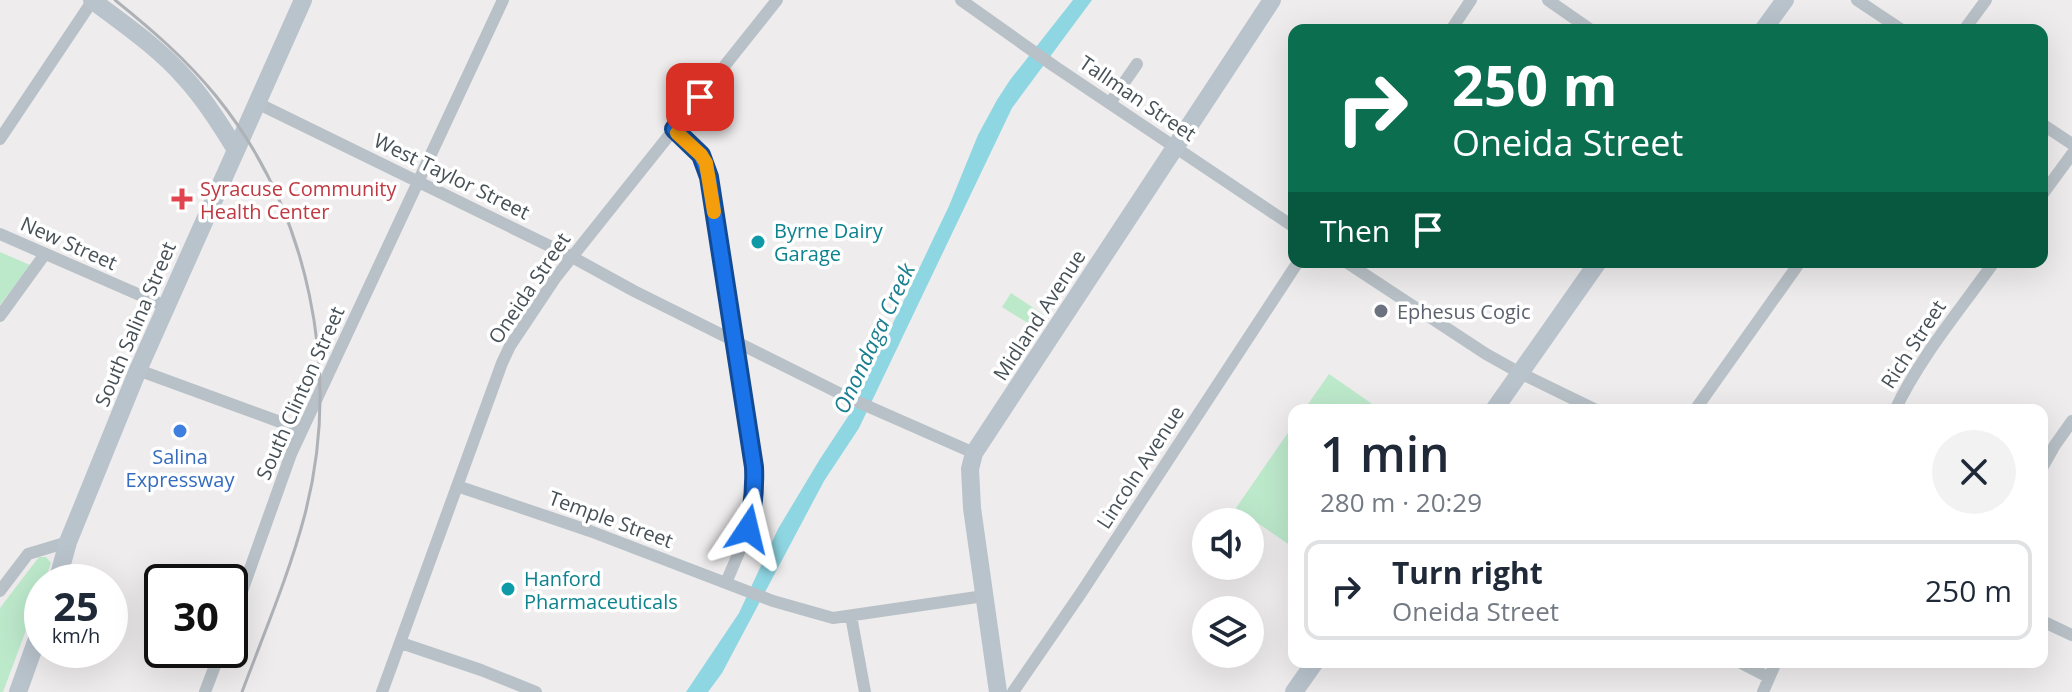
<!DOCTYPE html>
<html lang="en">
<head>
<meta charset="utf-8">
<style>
  :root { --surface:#fff; --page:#f2f2f3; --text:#1f2937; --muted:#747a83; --line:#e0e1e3 }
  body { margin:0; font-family:"Open Sans",sans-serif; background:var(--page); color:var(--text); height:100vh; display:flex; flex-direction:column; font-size:30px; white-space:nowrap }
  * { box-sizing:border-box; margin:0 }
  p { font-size:26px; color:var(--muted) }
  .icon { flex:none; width:44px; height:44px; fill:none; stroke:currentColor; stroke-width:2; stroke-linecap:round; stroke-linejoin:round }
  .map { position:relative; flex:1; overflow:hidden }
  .sheet { position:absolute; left:1288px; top:404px; width:760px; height:264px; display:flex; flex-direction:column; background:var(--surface); border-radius:16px; box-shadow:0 8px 32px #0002 }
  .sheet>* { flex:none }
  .guide { position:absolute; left:1288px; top:24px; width:760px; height:244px; border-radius:16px; box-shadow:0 8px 32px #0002; background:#0b6e4f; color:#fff; overflow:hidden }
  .buttons { position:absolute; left:1192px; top:508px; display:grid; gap:16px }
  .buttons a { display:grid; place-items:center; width:72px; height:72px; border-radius:50%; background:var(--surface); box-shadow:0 8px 32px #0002; font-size:40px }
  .speed { position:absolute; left:24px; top:564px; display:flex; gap:16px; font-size:40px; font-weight:700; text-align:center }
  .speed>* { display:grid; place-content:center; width:104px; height:104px; border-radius:50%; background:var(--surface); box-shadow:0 8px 32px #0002; line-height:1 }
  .speed small { font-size:20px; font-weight:400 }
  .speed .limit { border:4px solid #111; border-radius:12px; background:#fff; color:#111 }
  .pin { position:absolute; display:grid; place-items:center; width:68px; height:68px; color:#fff; margin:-34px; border-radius:16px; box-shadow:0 4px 12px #0006 }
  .me { position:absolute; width:88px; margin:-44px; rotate:10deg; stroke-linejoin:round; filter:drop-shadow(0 0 6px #0008) }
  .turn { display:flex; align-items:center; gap:28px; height:168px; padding:0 32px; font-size:36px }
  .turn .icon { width:104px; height:104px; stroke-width:2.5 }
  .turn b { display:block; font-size:56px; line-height:68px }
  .then { display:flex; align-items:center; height:76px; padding:0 32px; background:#0003; gap:16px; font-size:30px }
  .round { display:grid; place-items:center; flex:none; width:84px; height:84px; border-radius:42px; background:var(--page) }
  .summary { display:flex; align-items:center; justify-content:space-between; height:136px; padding:0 32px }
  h1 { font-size:48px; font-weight:600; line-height:60px }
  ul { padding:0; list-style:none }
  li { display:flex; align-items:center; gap:24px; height:100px; margin:0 16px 12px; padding:0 16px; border:4px solid var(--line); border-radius:16px }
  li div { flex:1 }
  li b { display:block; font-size:30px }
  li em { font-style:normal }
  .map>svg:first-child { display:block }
  .green { fill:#bde9cb }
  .water { fill:#8ed6e2 }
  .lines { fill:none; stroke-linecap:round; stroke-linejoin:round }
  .street { stroke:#b8c1c7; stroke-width:12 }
  .secondary { stroke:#b9c3cc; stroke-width:18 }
  .rail { stroke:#aeb2b6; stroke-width:3 }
  .route-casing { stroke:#114b97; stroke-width:20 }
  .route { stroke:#1a73e8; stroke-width:14 }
  .slow { stroke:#f59e0b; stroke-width:14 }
  .health-dot { fill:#e0444e; stroke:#fff; stroke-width:3 }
  .culture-dot { fill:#0f9aa8; stroke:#fff; stroke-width:3 }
  .worship-dot { fill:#6b7280; stroke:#fff; stroke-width:3 }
  .shop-dot { fill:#3f7fe0; stroke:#fff; stroke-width:3 }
  .labels { text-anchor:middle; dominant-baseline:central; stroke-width:7; stroke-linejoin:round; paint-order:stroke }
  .street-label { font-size:20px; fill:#465057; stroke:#fff }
  .health-label { font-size:20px; fill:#be3a42; stroke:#fff; text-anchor:start }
  .culture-label { font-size:20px; fill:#0d838f; stroke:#fff; text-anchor:start }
  .worship-label { font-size:20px; fill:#5b616d; stroke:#fff; text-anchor:start }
  .shop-label { font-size:20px; fill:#366cbe; stroke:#fff }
  .water-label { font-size:22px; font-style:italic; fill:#197f90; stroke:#fff }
</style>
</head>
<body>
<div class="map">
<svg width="2072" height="692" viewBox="0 0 2072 692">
  <rect width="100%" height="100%" fill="#eeecec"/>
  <path class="green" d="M0,252L30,265L0,305Z
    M1011,293L1044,315L1036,328L1002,307Z
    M1329,374L1381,410H1304Z
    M1294,424V548L1236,508Z
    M39,557H46L51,563L44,582H42V587L3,692H0V608Z"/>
  <path class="water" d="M1073,0H1092L1012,108L859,428L824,481L722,673L708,692H686L739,613L778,529L820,459L849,415L949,206L978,135L997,100L1010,80Z"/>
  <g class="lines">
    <path class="street" d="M961,0L1054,66L1294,227
      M1548,0L1591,30
      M1857,0L1902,30
      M1451,30L1471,0
      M1964,30L1986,0
      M257,103L572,257L634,291L849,398L974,453
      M1110,103L1137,64
      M2042,124L2072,144
      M674,129L701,155L709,177L754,467C755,481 755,496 752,511C748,536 735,560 726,583
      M0,139L93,0
      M2042,195L2072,154
      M0,234L165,306
      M1346,262L1486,354L1520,373L1596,410
      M0,316L45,254
      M138,370L302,430
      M1695,410L1800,262
      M1895,410C1920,357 1960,310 1994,262
      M2042,468L2055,445L2072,421
      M457,486L590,531L773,601L833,618L984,596
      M0,591L28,554L68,542
      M851,616L865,692
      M2042,621L2072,635
      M230,625L291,454L503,0
      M401,643L481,670L536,692
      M1739,662L1768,677
      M205,692L221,650
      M382,692L502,363L510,346L556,277L777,0
      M1013,692L1081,593L1298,262
      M1763,692L1776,662"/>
    <path class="secondary" d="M92,0C125,25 159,48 186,79C206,101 221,125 236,150
      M1763,30L1785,0
      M1494,410L1598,262
      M57,582L68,542L138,370L303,0
      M18,692L42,625
      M998,692L972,508L970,469L974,453L1272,0
      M1294,692L1315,662"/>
    <path class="rail" d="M115,0C151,29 186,59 216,96C309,211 342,371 305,514C289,575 264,633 242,692"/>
  </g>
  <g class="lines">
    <g class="route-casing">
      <path id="route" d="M700,97L674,129L701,155L709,177L754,467C755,488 753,508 748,529"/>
    </g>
    <use href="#route" class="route"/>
    <path class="slow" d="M677,133L701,155L706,163L714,212"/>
  </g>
  <path class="health-dot" d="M178 187h8v8h8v8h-8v8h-8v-8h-8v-8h8z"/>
  <g class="culture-dot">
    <circle cx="758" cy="242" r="8"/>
    <circle cx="508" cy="589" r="8"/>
  </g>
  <circle class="worship-dot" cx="1381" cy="311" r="8"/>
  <circle class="shop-dot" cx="180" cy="431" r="8"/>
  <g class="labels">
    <g class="street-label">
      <text transform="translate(1138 98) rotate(34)">Tallman Street</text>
      <text transform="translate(452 176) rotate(26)">West Taylor Street</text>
      <text transform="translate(69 243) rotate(24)">New Street</text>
      <text transform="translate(529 288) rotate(-56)">Oneida Street</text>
      <text transform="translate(1039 315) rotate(-57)">Midland Avenue</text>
      <text transform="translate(135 324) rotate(-67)">South Salina Street</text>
      <text transform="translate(1913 344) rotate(-57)">Rich Street</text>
      <text transform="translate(300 393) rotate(-66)">South Clinton Street</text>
      <text transform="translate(1140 467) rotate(-57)">Lincoln Avenue</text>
      <text transform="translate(611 519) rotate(20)">Temple Street</text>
    </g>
    <g class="health-label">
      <text x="200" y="188">Syracuse Community<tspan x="200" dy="23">Health Center</tspan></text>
    </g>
    <g class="culture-label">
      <text x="774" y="230">Byrne Dairy<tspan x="774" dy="23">Garage</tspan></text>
      <text x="524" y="578">Hanford<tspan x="524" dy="23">Pharmaceuticals</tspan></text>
    </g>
    <g class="worship-label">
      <text x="1397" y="311">Ephesus Cogic</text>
    </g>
    <g class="shop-label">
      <text x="180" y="456">Salina<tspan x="180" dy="23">Expressway</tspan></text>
    </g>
    <g class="water-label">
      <text transform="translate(873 338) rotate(-65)">Onondaga Creek</text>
    </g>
  </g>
</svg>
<div class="buttons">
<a><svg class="icon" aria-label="sound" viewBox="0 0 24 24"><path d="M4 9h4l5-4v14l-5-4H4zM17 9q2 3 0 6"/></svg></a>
<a><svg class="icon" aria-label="layers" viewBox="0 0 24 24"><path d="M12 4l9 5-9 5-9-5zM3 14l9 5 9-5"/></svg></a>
</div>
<div class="speed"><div>25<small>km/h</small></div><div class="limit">30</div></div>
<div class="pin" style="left:700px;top:97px;background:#d93025"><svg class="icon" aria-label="arrive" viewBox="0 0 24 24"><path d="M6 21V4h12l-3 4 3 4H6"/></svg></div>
<svg class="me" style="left:748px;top:529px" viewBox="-20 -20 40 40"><path d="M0-17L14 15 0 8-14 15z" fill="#1a73e8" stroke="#fff" stroke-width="4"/></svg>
<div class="guide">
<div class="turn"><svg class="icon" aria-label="right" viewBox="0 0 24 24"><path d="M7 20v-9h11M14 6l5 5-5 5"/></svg><div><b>250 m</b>Oneida Street</div></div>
<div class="then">Then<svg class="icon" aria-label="arrive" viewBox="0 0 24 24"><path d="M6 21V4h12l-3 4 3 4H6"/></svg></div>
</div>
<section class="sheet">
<div class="summary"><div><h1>1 min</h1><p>280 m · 20:29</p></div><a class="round"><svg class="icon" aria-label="close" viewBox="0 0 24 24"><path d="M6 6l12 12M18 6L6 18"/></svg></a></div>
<ul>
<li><svg class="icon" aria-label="right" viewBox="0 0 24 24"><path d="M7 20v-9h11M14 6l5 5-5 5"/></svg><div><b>Turn right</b><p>Oneida Street</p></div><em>250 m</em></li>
</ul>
</section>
</div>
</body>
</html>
